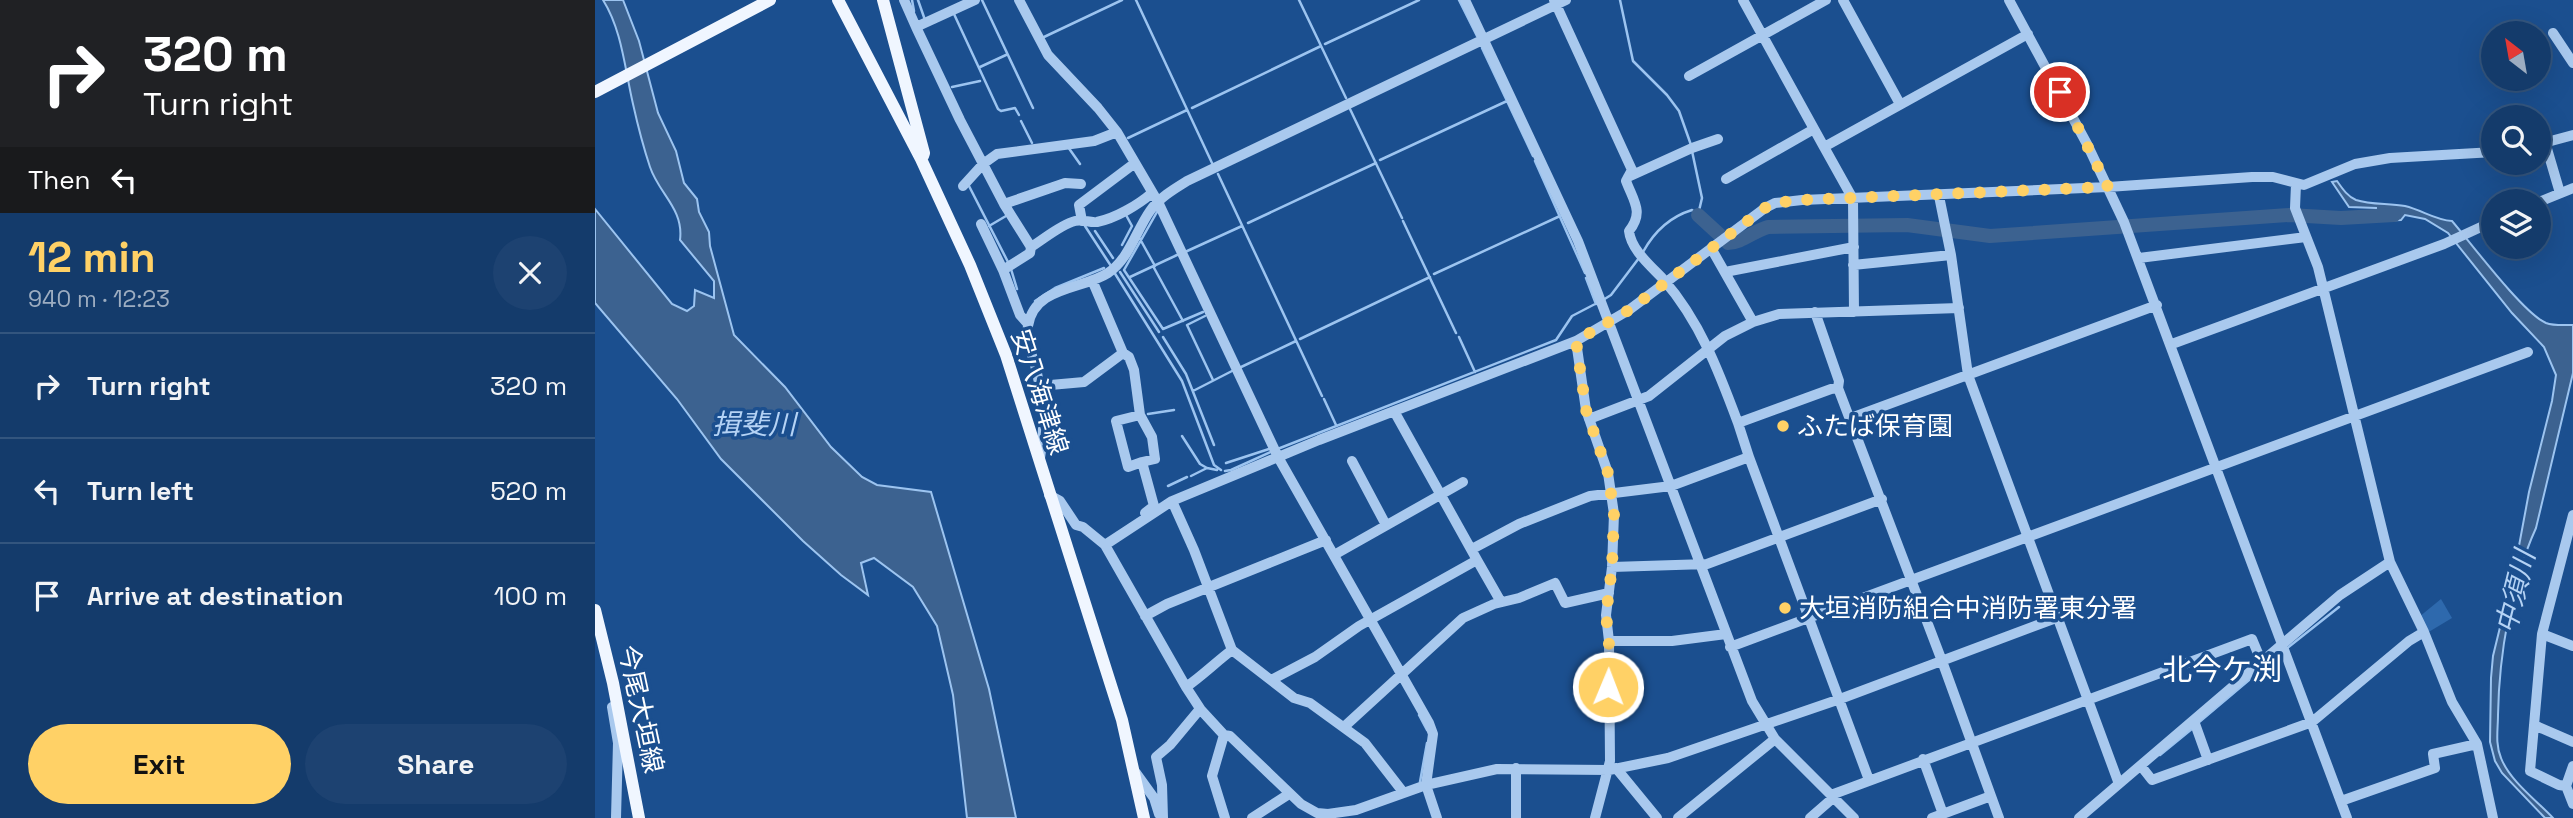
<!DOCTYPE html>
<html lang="en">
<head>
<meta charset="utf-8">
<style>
  :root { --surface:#143b6b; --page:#1d4271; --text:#f1f3f6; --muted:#9dadc1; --line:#33557e; --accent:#ffd166 }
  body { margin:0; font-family:"Space Grotesk","Noto Sans JP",sans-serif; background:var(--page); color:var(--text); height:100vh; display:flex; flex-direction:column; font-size:26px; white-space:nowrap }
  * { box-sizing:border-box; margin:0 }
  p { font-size:23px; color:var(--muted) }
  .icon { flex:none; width:38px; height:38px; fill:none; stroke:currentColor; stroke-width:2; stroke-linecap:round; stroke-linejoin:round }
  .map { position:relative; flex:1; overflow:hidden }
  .drawer { display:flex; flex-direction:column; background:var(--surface); width:595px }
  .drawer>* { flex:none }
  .top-card { background:#202124; color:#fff; overflow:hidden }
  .needle { width:46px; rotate:329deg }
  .controls { position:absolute; left:1886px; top:21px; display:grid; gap:14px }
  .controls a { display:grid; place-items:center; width:70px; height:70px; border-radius:50%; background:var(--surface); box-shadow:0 7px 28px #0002,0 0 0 2px var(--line); font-size:35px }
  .pin { position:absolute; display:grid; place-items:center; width:60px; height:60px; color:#fff; margin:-30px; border:4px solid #fff; border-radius:50%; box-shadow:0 2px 7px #0007 }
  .me { position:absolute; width:77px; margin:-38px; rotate:1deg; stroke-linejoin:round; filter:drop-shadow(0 0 5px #0008) }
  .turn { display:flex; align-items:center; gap:24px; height:147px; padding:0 28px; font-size:32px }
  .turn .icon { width:91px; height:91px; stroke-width:2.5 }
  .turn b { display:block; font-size:49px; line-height:60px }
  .then { display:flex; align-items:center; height:66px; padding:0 28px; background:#0003; gap:14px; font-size:26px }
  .round { display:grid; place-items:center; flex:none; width:74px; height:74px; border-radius:37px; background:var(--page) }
  .head { display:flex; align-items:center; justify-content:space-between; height:119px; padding:0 28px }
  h1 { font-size:42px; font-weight:700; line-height:52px; color:var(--accent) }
  .button { display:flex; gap:14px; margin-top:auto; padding:14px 28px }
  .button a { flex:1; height:80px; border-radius:42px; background:var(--accent); color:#111; font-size:28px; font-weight:700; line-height:80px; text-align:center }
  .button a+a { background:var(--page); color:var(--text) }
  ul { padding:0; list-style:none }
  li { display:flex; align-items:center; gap:21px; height:105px; padding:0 28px; border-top:2px solid var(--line) }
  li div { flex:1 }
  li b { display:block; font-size:26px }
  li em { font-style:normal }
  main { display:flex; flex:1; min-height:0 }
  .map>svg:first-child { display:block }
  .green { fill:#2e69ad }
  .water { fill:#3c6290; stroke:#9cc4f0; stroke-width:2 }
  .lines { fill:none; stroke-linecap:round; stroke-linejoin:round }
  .stream { stroke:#9cc4f0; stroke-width:2.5 }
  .river { stroke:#3c6290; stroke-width:14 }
  .minor { stroke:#a9c9ee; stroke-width:10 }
  .major { stroke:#f0f6ff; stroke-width:12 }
  .route { stroke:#ffd166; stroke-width:12; stroke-dasharray:0 21.6 }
  .poi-dot { fill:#ffd166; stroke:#1b4f8f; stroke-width:2.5 }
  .labels { text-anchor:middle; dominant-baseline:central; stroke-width:7; stroke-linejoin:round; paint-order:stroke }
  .street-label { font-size:26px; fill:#fff; stroke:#1b4f8f }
  .poi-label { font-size:26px; fill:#fff; stroke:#1b4f8f; text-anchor:start }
  .water-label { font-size:28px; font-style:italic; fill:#b5d3f5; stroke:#1b4f8f }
  .quarter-label { font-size:30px; fill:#fff; stroke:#1b4f8f }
</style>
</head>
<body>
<main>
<section class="drawer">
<div class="top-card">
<div class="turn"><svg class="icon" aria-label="right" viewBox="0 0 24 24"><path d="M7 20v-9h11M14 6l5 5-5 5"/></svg><div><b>320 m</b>Turn right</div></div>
<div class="then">Then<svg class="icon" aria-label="left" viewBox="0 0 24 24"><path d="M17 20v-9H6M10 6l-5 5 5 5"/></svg></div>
</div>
<div class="head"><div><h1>12 min</h1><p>940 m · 12:23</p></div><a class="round"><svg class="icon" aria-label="close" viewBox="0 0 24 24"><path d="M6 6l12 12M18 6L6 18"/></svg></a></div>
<ul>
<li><svg class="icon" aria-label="right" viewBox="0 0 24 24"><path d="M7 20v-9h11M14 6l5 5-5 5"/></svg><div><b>Turn right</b></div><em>320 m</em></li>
<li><svg class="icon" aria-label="left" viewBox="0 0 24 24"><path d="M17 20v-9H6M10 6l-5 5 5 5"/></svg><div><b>Turn left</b></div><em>520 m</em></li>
<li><svg class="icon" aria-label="arrive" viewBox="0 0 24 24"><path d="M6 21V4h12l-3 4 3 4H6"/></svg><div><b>Arrive at destination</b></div><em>100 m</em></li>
</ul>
<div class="button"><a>Exit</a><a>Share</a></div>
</section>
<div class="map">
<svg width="1978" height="818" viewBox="0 0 1978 818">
  <rect width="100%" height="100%" fill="#1b4f8f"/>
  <path class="green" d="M1846,599L1857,618L1832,633L1824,617Z"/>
  <path class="water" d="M8,0H28L44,41L63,113L81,151L89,183L102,199L104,212L114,232L115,246L139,335L190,387L236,447L267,477L282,485L336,492L394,689L421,818H372L358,695L342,626L318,587L279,558L266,563L273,595L246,575L208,541L126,459L82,399L0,303V209L77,304L92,311L99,306L100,290L119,298V281L85,240C89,209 64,194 55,167C49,149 42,122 38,104C30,70 27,30 8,0Z
    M1742,181C1747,188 1752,196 1761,200C1776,205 1794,203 1810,206C1827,210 1840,220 1857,221C1876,243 1928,313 1951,323C1959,326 1969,325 1978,325V373L1941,528C1916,583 1904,655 1903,715C1903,729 1900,744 1906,758C1915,781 1941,800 1958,818H1950L1907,773L1900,761L1895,742L1896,678L1898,656L1921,562L1934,492L1957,401L1961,375L1949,347L1917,313L1853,233L1830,219L1810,215L1806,220L1782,221L1781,208L1754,207L1737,182Z"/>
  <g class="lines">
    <path class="stream" d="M317,0L319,11
      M323,0L330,20
      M387,0L438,108
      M541,0L617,163
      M704,0L751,98
      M864,0L882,36
      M1025,0L1038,61L1072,95L1084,111L1096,145
      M359,14L403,109L406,111L420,108L424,115
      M449,37L527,0
      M730,44L824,0
      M887,48L938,156
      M385,67L411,55
      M357,87L385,81
      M597,108L726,46
      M755,109L807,218
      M426,121L437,143
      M533,138L592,110
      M473,147L485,164
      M785,160L912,101
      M940,161L990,273
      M623,174L727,396
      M374,186L414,264
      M562,212L529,270L568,329L608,312
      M808,221L861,333
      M653,223L781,163
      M394,226L411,216
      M490,226L516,266
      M500,231L518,258
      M545,239L560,266
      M527,245L537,226L531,215
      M590,252L647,226
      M1048,252C1059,232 1074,217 1097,210L1103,215L1107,198L1097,151
      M558,266L588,321
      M416,269L422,289
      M519,272L587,381L619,465L626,470
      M525,272L564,332
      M839,274L965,216
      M535,277L582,255
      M991,278L1001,304
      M1008,300L1016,295L1044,258
      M440,301L460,288L509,268
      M610,316L592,325L618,380
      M568,337L591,374L619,445
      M864,337L880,372
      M705,339L835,277
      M644,368L701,341
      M598,391L637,371
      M729,399L741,425
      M553,414L579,410
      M587,436L605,464L612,468
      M631,463L674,449
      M630,471L636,470L680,450L961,340L977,316L1002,303
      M596,476L612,468L622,470
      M573,486L592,477
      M1691,649L1744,607
      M824,715L832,730
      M1603,723L1686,653
      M1565,755L1598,728
      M825,782L832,743"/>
    <path class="river" d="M1103,215L1127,237
      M1133,243C1146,243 1159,231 1173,227L1312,225L1395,236L1694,215L1746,218L1799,215"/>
    <path class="minor" d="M309,0L321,27
      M380,0L321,27L365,120L409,204L436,247
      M424,0L453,55L503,108L522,132L563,202L683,457L834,723L838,734L831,785L842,818
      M870,0L983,241L1157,701L1180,739L1259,818
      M959,0L1037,170L1031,181C1039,202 1049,212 1034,231C1036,250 1056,266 1068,279C1105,321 1124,372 1143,423
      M1148,0L1229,147L1433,34
      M1248,0L1305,104
      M1414,0L1492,144L1529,222L1752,818
      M1958,33L1978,63
      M1094,76L1231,0
      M1950,142L1965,193
      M1945,144L1978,135
      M1229,147L1258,199L1259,312
      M1033,177L1097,148L1123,139
      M1131,179L1219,129
      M1701,184L1700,208L1723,267L1795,562L1829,632L1857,702L1882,744L1898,818
      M368,186L388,164L402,154L499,141L522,132
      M1344,196L1356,255L1373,375L1524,784
      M1944,202L1978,188
      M409,204L470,183L486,184
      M487,221L484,205L540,163
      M386,224L408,270L425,315L433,324
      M1116,248L1158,322
      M1544,258L1711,237
      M1258,265L1356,255
      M408,270L435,253L436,247C449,239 465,225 480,221C487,219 495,223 502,222C521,218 543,205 557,193
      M1130,272L1259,247
      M497,280L528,353L534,357L539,370L545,415L557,437L560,459L547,462
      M1220,312L1244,381L1243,388L1347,661L1404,818
      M981,341L991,410L1013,473L1019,514L1017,567L1011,615L1014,641L1015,761L1000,818
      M1577,344L1849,244L1899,221
      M444,386L489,382L528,353
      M545,415L521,421L533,467L547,462L559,506L550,513
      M1256,418L1562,305
      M994,419L1054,396L1130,336L1158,322L1184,314L1364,308
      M1154,457L1274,780
      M445,458C450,426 449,405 442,373C439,358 430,342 433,326C439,286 487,290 513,273C534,259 541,231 555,211C564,198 579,189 592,181L971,0
      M757,461L791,525
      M454,495L465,501L481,525L488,527L510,545L591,687L606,710L629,735L635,736L706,804L722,813L733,814L761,810L831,785L902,769L1014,770L1073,758L1245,699L1461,618
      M577,501L599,550L637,650
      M510,545L577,501L724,440L981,341L1034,310L1170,208L1180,203L1207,200L1513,187L1657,177H1678L1709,185L1760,164L1795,158L1899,152
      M877,549L924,524L995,496L1076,486L1154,457L1143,423L1236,389L1243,388
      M739,555L868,482
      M882,560L906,602
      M1017,567L1112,564L1287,499
      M550,616L572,604L731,540
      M1947,634L1978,646
      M1014,641H1077L1131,634
      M1135,647L1933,352
      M676,680L720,657L764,626L882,560L799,411
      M591,687C607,676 621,662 637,650L699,698L715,703L770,743L808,792
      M17,707L23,743L21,818
      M1599,721L1613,760
      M1939,725L1978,742
      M750,726L868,618L899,604L924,598L960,583L970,603L1014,593
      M629,735L617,776L630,818
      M1328,759L1348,814
      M1546,766L1557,780L1717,722L1814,641L1829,632
      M1978,766L1971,786L1978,804
      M921,768V818
      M1021,768L1062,818
      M541,773L559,798L564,814
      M1971,786L1964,785L1935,771L1947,634L1978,515
      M1236,795L1657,639L1667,663
      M1746,801L1840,768L1838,754L1882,744
      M568,818L567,785L561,757L575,745L605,709
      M657,818L694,794
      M1083,818L1180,739
      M1215,818L1238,798
      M1337,818L1396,796
      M1484,818L1745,595L1795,562"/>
    <path class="major" d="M243,0L326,159L375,265L411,355L527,720L549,818
      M288,0L329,153L328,156
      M0,92L175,0
      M0,610L18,683L44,818"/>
  </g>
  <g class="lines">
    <path class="route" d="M1013,687L1014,641L1011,615L1017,567L1019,514L1013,473L991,410L981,341L1034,310L1170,208L1180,203L1207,200L1513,187L1465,92"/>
  </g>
  <g class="poi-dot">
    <circle cx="1188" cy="426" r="7"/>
    <circle cx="1190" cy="608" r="7"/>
  </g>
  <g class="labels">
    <g class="street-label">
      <text transform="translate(445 392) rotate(72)">安八海津線</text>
      <text transform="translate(46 709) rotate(78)">今尾大垣線</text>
    </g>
    <g class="poi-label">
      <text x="1202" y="426">ふたば保育園</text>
      <text x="1204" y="608">大垣消防組合中消防署東分署</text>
    </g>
    <g class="water-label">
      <text x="159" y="424">揖斐川</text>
      <text transform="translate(1920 592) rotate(-76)">中須川</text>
    </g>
    <g class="quarter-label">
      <text x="1627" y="669">北今ケ渕</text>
    </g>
  </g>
</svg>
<div class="controls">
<a><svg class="needle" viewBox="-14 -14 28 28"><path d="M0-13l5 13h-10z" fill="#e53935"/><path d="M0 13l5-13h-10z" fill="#9dadc1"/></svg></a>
<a><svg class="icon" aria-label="search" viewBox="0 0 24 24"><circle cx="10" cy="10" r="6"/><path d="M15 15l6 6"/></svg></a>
<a><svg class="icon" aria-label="layers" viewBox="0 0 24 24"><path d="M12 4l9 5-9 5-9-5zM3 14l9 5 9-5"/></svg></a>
</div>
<div class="pin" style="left:1465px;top:92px;background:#d93025"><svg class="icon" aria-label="arrive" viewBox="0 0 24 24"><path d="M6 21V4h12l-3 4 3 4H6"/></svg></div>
<svg class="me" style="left:1013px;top:687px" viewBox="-20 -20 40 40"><circle r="17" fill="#ffd166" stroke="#fff" stroke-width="3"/><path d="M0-11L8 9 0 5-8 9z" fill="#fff"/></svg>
</div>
</main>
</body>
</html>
